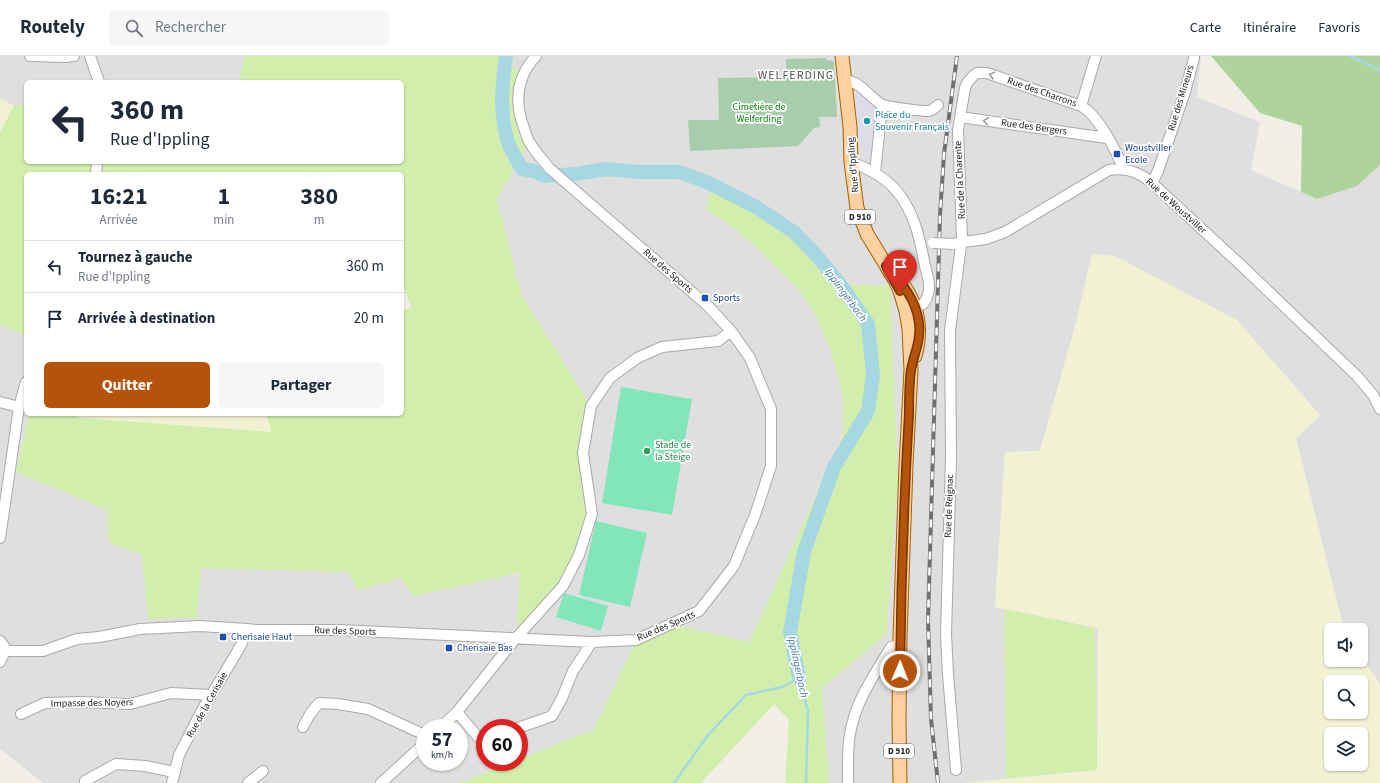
<!DOCTYPE html>
<html lang="fr">
<head>
<meta charset="utf-8">
<style>
  :root { --surface:#fff; --page:#f6f6f7; --text:#1f2937; --muted:#747a83; --line:#e0e1e3; --accent:#b45309 }
  body { margin:0; font-family:"Source Sans 3",sans-serif; background:var(--page); color:var(--text); height:100vh; display:flex; flex-direction:column; font-size:15px; white-space:nowrap }
  * { box-sizing:border-box; margin:0 }
  p { font-size:13px; color:var(--muted) }
  .icon { flex:none; width:22px; height:22px; fill:none; stroke:currentColor; stroke-width:2; stroke-linecap:round; stroke-linejoin:round }
  .map { position:relative; flex:1; overflow:hidden }
  .details { position:absolute; left:24px; top:116px; width:380px; height:244px; display:flex; flex-direction:column; background:var(--surface); border-radius:6px; box-shadow:0 1px 3px #0004 }
  .details>* { flex:none }
  .hud { position:absolute; left:24px; top:24px; width:380px; height:84px; border-radius:6px; box-shadow:0 1px 3px #0004; background:#fff; color:var(--text); overflow:hidden }
  .buttons { position:absolute; left:1324px; top:567px; display:grid; gap:8px }
  .buttons a { display:grid; place-items:center; width:44px; height:44px; border-radius:6px; background:var(--surface); box-shadow:0 1px 3px #0004; font-size:20px }
  .speed { position:absolute; left:416px; top:663px; display:flex; gap:8px; font-size:20px; font-weight:700; text-align:center }
  .speed>* { display:grid; place-content:center; width:52px; height:52px; border-radius:50%; background:var(--surface); box-shadow:0 1px 3px #0004; line-height:1 }
  .speed small { font-size:10px; font-weight:400 }
  .speed .limit { border:6px solid #d22; background:#fff; color:#111 }
  .pin { position:absolute; display:grid; place-items:center; width:34px; height:34px; color:#fff; margin:-41px -17px; border-radius:50% 50% 50% 0; rotate:-45deg; box-shadow:0 0 4px #0007 }
  .pin .icon { rotate:45deg }
  .me { position:absolute; width:44px; margin:-22px; rotate:1deg; stroke-linejoin:round; filter:drop-shadow(0 0 3px #0008) }
  .turn { display:flex; align-items:center; gap:14px; height:84px; padding:0 20px; font-size:18px }
  .turn .icon { width:52px; height:52px; stroke-width:2.5 }
  .turn b { display:block; font-size:28px; line-height:34px }
  .eta { display:flex; justify-content:space-evenly; align-items:center; height:68px; text-align:center }
  .eta b { font-size:24px; font-weight:700; line-height:28px }
  .button { display:flex; gap:8px; margin-top:auto; padding:8px 20px }
  .button a { flex:1; height:46px; border-radius:6px; background:var(--accent); color:#fff; font-size:16px; font-weight:700; line-height:46px; text-align:center }
  .button a+a { background:var(--page); color:var(--text) }
  ul { padding:0; list-style:none }
  li { display:flex; align-items:center; gap:12px; height:52px; padding:0 20px; border-top:1px solid var(--line) }
  li div { flex:1 }
  li b { display:block; font-size:15px }
  li em { font-style:normal }
  header { display:flex; align-items:center; gap:24px; box-sizing:border-box; height:56px; padding:0 20px; background:var(--surface); border-bottom:1px solid var(--line) }
  header strong { font-size:19px }
  nav { display:flex; gap:22px; margin-inline-start:auto; font-size:14px }
  .search { width:280px; height:36px; background:var(--page); display:flex; align-items:center; gap:10px; box-sizing:border-box; padding:0 14px; border-radius:6px; color:var(--muted); font-size:15px }
  .map>svg:first-child { display:block }
  .residential { fill:#e0dfdf; fill-rule:evenodd }
  .farmland { fill:#f1f2d3; fill-rule:evenodd }
  .grass { fill:#d1eeac }
  .forest { fill:#afd49b }
  .cemetery { fill:#a8cdac }
  .pitch { fill:#83e5ba }
  .plaza { fill:#dcdde9 }
  .lines { fill:none; stroke-linecap:round; stroke-linejoin:round }
  .stream { stroke:#a7d8e2; stroke-width:2.5 }
  .river { stroke:#a7d8e2; stroke-width:14 }
  .minor-casing { stroke:#a9a9a9; stroke-width:12 }
  .major-casing { stroke:#a06200; stroke-width:15 }
  .minor { stroke:#fff; stroke-width:10 }
  .major { stroke:#ffd1a1; stroke-width:13 }
  .rail-casing { stroke:#707070; stroke-width:4 }
  .rail { stroke:#fff; stroke-width:2.5; stroke-dasharray:8; stroke-linecap:butt }
  .minor-bridge-casing { stroke:#a9a9a9; stroke-width:12; stroke-linecap:butt }
  .minor-bridge { stroke:#fff; stroke-width:10 }
  .oneway { stroke:#9c9c9c }
  .route-casing { stroke:#753606; stroke-width:10 }
  .route { stroke:#b45309; stroke-width:7 }
  .culture-dot { fill:#0f9aa8; stroke:#fff; stroke-width:1.5 }
  .transit-dot { fill:#1a4fb4; stroke:#fff; stroke-width:1.5 }
  .leisure-dot { fill:#2e9e5b; stroke:#fff; stroke-width:1.5 }
  .labels { text-anchor:middle; dominant-baseline:central; stroke-width:3.5; stroke-linejoin:round; paint-order:stroke }
  .shield { fill:#fff; stroke:#646464; stroke-width:1 }
  .shield-label { font-size:9px; font-weight:bold; fill:#222 }
  .street-label { font-size:10px; fill:#222; stroke:#fff }
  .park-label { font-size:10px; fill:#068509; stroke:#fff }
  .culture-label { font-size:10px; fill:#0d838f; stroke:#fff; text-anchor:start }
  .transit-label { font-size:10px; fill:#164399; stroke:#fff; text-anchor:start }
  .leisure-label { font-size:10px; fill:#27864d; stroke:#fff; text-anchor:start }
  .water-label { font-size:11px; font-style:italic; fill:#427aa8; stroke:#fff }
  .quarter-label { font-size:12px; letter-spacing:1px; fill:#555; stroke:#fff }
</style>
</head>
<body>
<header>
<strong>Routely</strong>
<div class="search"><svg class="icon" aria-label="search" viewBox="0 0 24 24"><circle cx="10" cy="10" r="6"/><path d="M15 15l6 6"/></svg>Rechercher</div>
<nav><a>Carte</a><a>Itinéraire</a><a>Favoris</a></nav>
</header>
<div class="map">
<svg width="1380" height="727" viewBox="0 0 1380 727">
  <rect width="100%" height="100%" fill="#f2efe8"/>
  <path class="residential" d="M0,0H244L239,26H26V49L14,50L0,42Z
    M507,0H1201L1197,41L1260,66L1251,114L1317,143L1357,130L1380,109V628L1361,600V574H1344L1296,382L1320,360L1093,198L1074,274L1040,395L1005,396L995,551L1098,572L1097,714L964,727H829L822,632L886,579L890,230L840,228L817,200L794,176L756,151L712,128L707,154L734,172L758,193L801,236L817,262L829,290L838,320L843,344V379L749,586L672,568L636,584L595,673L519,703V672H485V706H510L461,727H43L0,693V268L26,281V358H29L16,416L107,454L108,486L142,499L149,563L201,512L349,516L359,534L401,522L414,540L521,517L516,581L583,397L591,350L522,240L497,143L529,86L519,59L522,23ZM425,672H459V706H425Z"/>
  <path class="farmland" d="M0,42L14,50L0,77Z
    M1092,198L1115,200L1237,264L1320,359L1296,383L1344,574H1331V604H1361V600L1380,628V727H964L1097,714L1098,572L995,551L1005,396L1040,395L1074,274ZM1331,626H1361V656H1331ZM1331,678H1361V708H1331Z
    M70,358H266L272,376L79,362Z"/>
  <path class="grass" d="M244,0H507L522,23L519,32L529,86L497,143L522,240L591,350L583,397L592,458L563,530L516,582L520,517L414,540L401,522L358,534L348,516L201,512L197,562L148,563L142,499L108,486L107,454L16,416L29,358H70L80,362L272,376L266,358H402V254L411,252L402,224V118H26V281L0,268V77L14,50L26,49V106H402V26H239Z
    M711,128C739,142 768,156 793,175C810,188 826,211 840,228L890,230L898,424L886,579L822,632L829,727H785L789,664L774,648L701,727H461L510,706H519V703L594,673L636,584L672,568L749,586L843,380V344L838,320L829,290L817,262L801,236L758,193L734,172L706,154Z
    M1004,553L1095,572L1097,714L1006,722Z"/>
  <path class="forest" d="M1211,0H1380V109L1357,130L1317,143L1301,136L1302,70L1260,57Z"/>
  <path class="cemetery" d="M826,2V4L834,5L837,61H819L820,71L814,72L798,90L690,95L688,64H719L718,22L786,21V3Z"/>
  <path class="pitch" d="M621,331L692,343L672,459L602,447Z
    M596,465L647,477L630,551L579,539Z
    M564,537L608,550L601,575L556,561Z"/>
  <path class="plaza" d="M855,34L879,50L873,105H868L857,79Z"/>
  <g class="lines">
    <path class="stream" d="M1350,0L1380,14
      M674,727L708,679L746,639L782,631L799,622L808,655L806,727"/>
    <path class="river" d="M506,0C502,29 499,57 508,86C511,95 517,104 522,113L534,115L544,120L575,118L606,113L640,116H680L711,128L756,151L794,176L817,200L840,228L868,268L873,319L868,355L834,411L804,496L790,576L799,622"/>
    <g class="minor-casing">
      <path id="minor" d="M30,0L64,1L74,0
        M90,0L99,26
        M845,24C860,25 869,41 881,48C886,51 920,55 928,55L932,54L938,49
        M1081,50L1096,0
        M960,61L1107,82
        M851,106C867,112 883,120 895,133C914,154 920,183 925,210C927,218 930,226 929,234C928,239 926,245 923,248L908,254
        M875,117L882,49
        M96,118L97,106
        M1152,127L1158,115L1185,36L1194,2
        M956,187L986,183L1005,176L1109,114C1126,111 1139,116 1152,127L1243,211L1357,320L1373,339L1380,353
        M0,346L19,351
        M0,482L19,351L26,326
        M0,585L4,590L5,595L0,606
        M5,595H43L77,583L99,581L140,573L200,570L247,573L256,574H340L592,586L636,584L699,555L734,510L755,459L771,410V353L750,302L731,275L708,250L549,112C543,104 535,96 530,87C527,83 526,77 524,72C514,46 516,22 536,0
        M457,656L478,681L481,683L485,682
        M21,658L45,647L81,646L130,648L171,637L211,639
        M303,671L310,658L319,647L338,648L368,653L425,679
        M440,672L457,656L516,582L563,530L579,499L592,458L583,397L591,350L610,322L637,302L662,291L718,285L731,275
        M518,672L552,660L562,642L573,615L592,586
        M956,714L948,618L946,578L951,401L950,274L962,182L958,74L965,32L967,27L973,20L977,17H987L1081,50C1098,59 1116,94 1123,112
        M85,725L116,708L145,710L174,716
        M172,727L179,699L202,654L221,623L241,589L247,573
        M248,727L263,715
        M381,727L425,687
        M848,727C848,707 847,684 853,665C860,638 877,615 891,591L900,589"/>
    </g>
    <g class="major-casing">
      <path id="major" d="M842,0L850,71L851,106L857,152L867,178L895,224L900,235L906,255L909,273L911,314L906,409L900,581L899,663L900,727
        M904,230C919,252 922,275 915,300"/>
    </g>
    <use href="#minor" class="minor"/>
    <use href="#major" class="major"/>
    <g class="rail-casing">
      <path id="rail" d="M938,727L931,663L928,564L940,159L944,98L957,0"/>
    </g>
    <use href="#rail" class="rail"/>
    <g class="minor-bridge-casing">
      <path id="minor-bridge" d="M933,187L953,188"/>
    </g>
    <use href="#minor-bridge" class="minor-bridge"/>
  </g>
  <defs><path id="oneway-chevron" d="M-2-3.5L2.5 0L-2 3.5" fill="none" stroke-width="1.6" stroke-linecap="round" stroke-linejoin="round"/></defs>
  <g class="oneway">
    <use href="#oneway-chevron" transform="translate(992 19) rotate(-165)"/>
    <use href="#oneway-chevron" transform="translate(986 65) rotate(-172)"/>
  </g>
  <g class="lines">
    <g class="route-casing">
      <path id="route" d="M900,615C901,529 904,443 909,357C909,343 909,328 911,314C914,297 921,286 919,267C916,243 902,227 886,210L900,235"/>
    </g>
    <use href="#route" class="route"/>
  </g>
  <circle class="culture-dot" cx="867" cy="65" r="4"/>
  <g class="transit-dot">
    <rect x="1113" y="94" width="8" height="8" rx="2"/>
    <rect x="701" y="238" width="8" height="8" rx="2"/>
    <rect x="219" y="577" width="8" height="8" rx="2"/>
    <rect x="445" y="588" width="8" height="8" rx="2"/>
  </g>
  <circle class="leisure-dot" cx="647" cy="395" r="4"/>
  <g class="labels">
    <g class="shield">
      <rect x="845" y="154" width="30" height="14" rx="3"/>
      <rect x="884" y="688" width="30" height="14" rx="3"/>
    </g>
    <g class="shield-label">
      <text x="860" y="161">D 910</text>
      <text x="899" y="695">D 910</text>
    </g>
    <g class="street-label">
      <text transform="translate(1042 36) rotate(19)">Rue des Charrons</text>
      <text transform="translate(1181 42) rotate(-73)">Rue des Mineurs</text>
      <text transform="translate(1034 71) rotate(8)">Rue des Bergers</text>
      <text transform="translate(853 109) rotate(-95)">Rue d'Ippling</text>
      <text transform="translate(960 124) rotate(-93)">Rue de la Charente</text>
      <text transform="translate(1176 150) rotate(42)">Rue de Woustviller</text>
      <text transform="translate(668 215) rotate(41)">Rue des Sports</text>
      <text transform="translate(949 450) rotate(-88)">Rue de Reignac</text>
      <text transform="translate(666 570) rotate(-23)">Rue des Sports</text>
      <text transform="translate(345 575) rotate(2)">Rue des Sports</text>
      <text transform="translate(92 647) rotate(-1)">Impasse des Noyers</text>
      <text transform="translate(207 649) rotate(-61)">Rue de la Cerisaie</text>
    </g>
    <g class="park-label">
      <text x="759" y="51">Cimetière de<tspan x="759" dy="12">Welferding</tspan></text>
    </g>
    <g class="culture-label">
      <text x="875" y="59">Place du<tspan x="875" dy="12">Souvenir Français</tspan></text>
    </g>
    <g class="transit-label">
      <text x="1125" y="92">Woustviller<tspan x="1125" dy="12">Ecole</tspan></text>
      <text x="713" y="242">Sports</text>
      <text x="231" y="581">Cherisaie Haut</text>
      <text x="457" y="592">Cherisaie Bas</text>
    </g>
    <g class="leisure-label">
      <text x="655" y="389">Stade de<tspan x="655" dy="12">la Steige</tspan></text>
    </g>
    <g class="water-label">
      <text transform="translate(846 239) rotate(54)">Ipplingerbach</text>
      <text transform="translate(798 611) rotate(78)">Ipplingerbach</text>
    </g>
    <g class="quarter-label">
      <text x="796" y="19">WELFERDING</text>
    </g>
  </g>
</svg>
<div class="buttons">
<a><svg class="icon" aria-label="sound" viewBox="0 0 24 24"><path d="M4 9h4l5-4v14l-5-4H4zM17 9q2 3 0 6"/></svg></a>
<a><svg class="icon" aria-label="search" viewBox="0 0 24 24"><circle cx="10" cy="10" r="6"/><path d="M15 15l6 6"/></svg></a>
<a><svg class="icon" aria-label="layers" viewBox="0 0 24 24"><path d="M12 4l9 5-9 5-9-5zM3 14l9 5 9-5"/></svg></a>
</div>
<div class="speed"><div>57<small>km/h</small></div><div class="limit">60</div></div>
<div class="pin" style="left:900px;top:235px;background:#d93025"><svg class="icon" aria-label="arrive" viewBox="0 0 24 24"><path d="M6 21V4h12l-3 4 3 4H6"/></svg></div>
<svg class="me" style="left:900px;top:615px" viewBox="-20 -20 40 40"><circle r="17" fill="#b45309" stroke="#fff" stroke-width="3"/><path d="M0-11L8 9 0 5-8 9z" fill="#fff"/></svg>
<div class="hud">
<div class="turn"><svg class="icon" aria-label="left" viewBox="0 0 24 24"><path d="M17 20v-9H6M10 6l-5 5 5 5"/></svg><div><b>360 m</b>Rue d'Ippling</div></div>
</div>
<section class="details">
<div class="eta">
<div><b>16:21</b><p>Arrivée</p></div>
<div><b>1</b><p>min</p></div>
<div><b>380</b><p>m</p></div>
</div>
<ul>
<li><svg class="icon" aria-label="left" viewBox="0 0 24 24"><path d="M17 20v-9H6M10 6l-5 5 5 5"/></svg><div><b>Tournez à gauche</b><p>Rue d'Ippling</p></div><em>360 m</em></li>
<li><svg class="icon" aria-label="arrive" viewBox="0 0 24 24"><path d="M6 21V4h12l-3 4 3 4H6"/></svg><div><b>Arrivée à destination</b></div><em>20 m</em></li>
</ul>
<div class="button"><a>Quitter</a><a>Partager</a></div>
</section>
</div>
</body>
</html>
